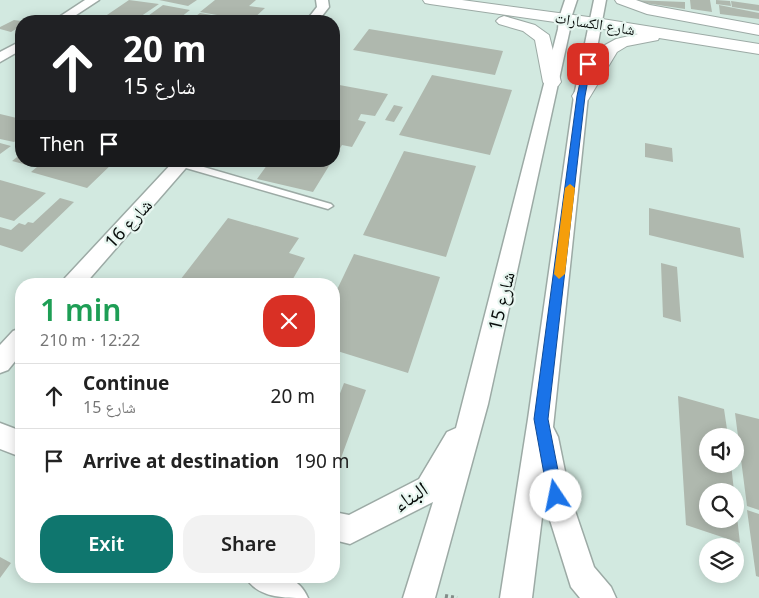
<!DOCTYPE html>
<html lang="en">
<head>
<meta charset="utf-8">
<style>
  :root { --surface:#fff; --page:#f2f2f2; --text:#222; --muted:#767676; --line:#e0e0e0; --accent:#0f766e }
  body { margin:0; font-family:"Noto Sans","Noto Naskh Arabic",sans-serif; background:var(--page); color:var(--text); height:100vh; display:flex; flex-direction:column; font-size:19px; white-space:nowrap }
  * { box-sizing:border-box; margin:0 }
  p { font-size:16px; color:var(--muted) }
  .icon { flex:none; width:28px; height:28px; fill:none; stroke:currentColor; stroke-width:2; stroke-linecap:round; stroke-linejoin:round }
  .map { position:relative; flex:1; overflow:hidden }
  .drawer { position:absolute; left:15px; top:278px; width:325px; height:305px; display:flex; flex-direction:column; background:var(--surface); border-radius:20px; box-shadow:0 2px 12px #0003 }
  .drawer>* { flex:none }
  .hud { position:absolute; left:15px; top:15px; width:325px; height:152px; border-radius:20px; box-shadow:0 2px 12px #0003; background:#202124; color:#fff; overflow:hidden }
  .controls { position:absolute; left:699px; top:428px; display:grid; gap:10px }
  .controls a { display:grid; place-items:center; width:45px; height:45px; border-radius:50%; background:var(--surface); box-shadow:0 2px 12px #0003; font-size:25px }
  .pin { position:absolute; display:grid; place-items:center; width:42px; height:42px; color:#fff; margin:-21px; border-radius:10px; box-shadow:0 2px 8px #0006 }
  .me { position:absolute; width:55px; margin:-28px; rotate:349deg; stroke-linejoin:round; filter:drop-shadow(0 0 4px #0008) }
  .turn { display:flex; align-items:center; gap:18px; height:105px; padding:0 25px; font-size:22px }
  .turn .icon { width:65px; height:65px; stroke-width:2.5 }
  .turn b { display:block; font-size:35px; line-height:42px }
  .then { display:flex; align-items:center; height:48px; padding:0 25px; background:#0003; gap:10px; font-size:19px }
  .round { display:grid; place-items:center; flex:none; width:52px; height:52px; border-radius:20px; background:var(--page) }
  .headline { display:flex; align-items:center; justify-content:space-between; height:85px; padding:0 25px }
  h1 { font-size:30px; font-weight:600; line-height:38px; color:#1e9e55 }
  .primary-button { display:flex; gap:10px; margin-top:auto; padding:10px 25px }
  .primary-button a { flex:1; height:58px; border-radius:20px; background:var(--accent); color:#fff; font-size:20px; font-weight:600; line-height:58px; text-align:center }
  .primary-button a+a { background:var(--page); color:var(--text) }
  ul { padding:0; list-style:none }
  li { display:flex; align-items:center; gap:15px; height:65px; padding:0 25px; border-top:1px solid var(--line) }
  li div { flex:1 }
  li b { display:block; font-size:19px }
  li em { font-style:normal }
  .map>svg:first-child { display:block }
  .built { fill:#d2e9e0; fill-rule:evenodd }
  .building { fill:#afb8ae }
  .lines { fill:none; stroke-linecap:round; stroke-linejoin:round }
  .lane-casing { stroke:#9caaa5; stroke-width:3 }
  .street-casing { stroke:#9caaa5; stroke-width:3 }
  .secondary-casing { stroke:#9caaa5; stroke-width:2 }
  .path { stroke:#828d89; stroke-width:4; stroke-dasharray:3 3; stroke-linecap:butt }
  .lane { fill:#fff; fill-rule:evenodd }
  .street { fill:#fff; fill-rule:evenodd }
  .secondary { fill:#fff; fill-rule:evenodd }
  .route { fill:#1a73e8; stroke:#114b97 }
  .slow { fill:#f59e0b }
  .labels { text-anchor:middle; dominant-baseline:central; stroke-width:4.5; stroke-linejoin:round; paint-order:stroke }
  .far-street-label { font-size:15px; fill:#080d0b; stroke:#e7f6f0 }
  .street-label { font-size:18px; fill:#080d0b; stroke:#e7f6f0 }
  .near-street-label { font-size:21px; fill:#080d0b; stroke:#e7f6f0 }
</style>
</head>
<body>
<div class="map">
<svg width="759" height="598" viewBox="0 0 759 598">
  <rect width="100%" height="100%" fill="#e7f6f0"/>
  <path class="built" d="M0,0H759V598H0ZM21,21H334V161H21ZM21,284H334V576H21ZM708,436H735V464H708ZM708,491H735V519H708ZM708,546H735V574H708Z"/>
  <path class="building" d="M129,0L159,4L134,21L104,17Z
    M159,0H197L188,6Z
    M215,0H256L249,6L265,8L251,21L200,12Z
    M631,0L685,2V9L631,1Z
    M690,0H710L712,12L691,9Z
    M716,0L730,1L731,6L716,4Z
    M731,1L759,5V11L732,7Z
    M163,5L190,10L176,21H141Z
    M719,5L759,13V19L720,14Z
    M200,13L240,20V21H189Z
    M14,20L21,21V26L11,32L0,29V27Z
    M369,29L503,51L495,75L353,50Z
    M432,75L512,90L490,155L399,135Z
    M334,84L388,94L375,116L361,114L358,120L366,122L352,147L342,145L334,158Z
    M394,105L403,107L394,122L385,120Z
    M0,114L21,119V137L14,142L0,139Z
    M0,143L11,146L0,154Z
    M645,143L672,148L673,162L645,157Z
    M404,151L476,166L446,257L363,235Z
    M21,154V161H38L31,166L12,161Z
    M44,161H115L87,188L31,172Z
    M270,161H332L313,192L257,179Z
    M0,180L46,193L14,221L0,217Z
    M60,198L74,202L22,252L0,245V227L11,230L19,223L25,225L28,222L33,223Z
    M649,208L740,228L744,258L649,235Z
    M228,218L299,238L289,253L305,258L290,284H177Z
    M354,254L440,277L408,373L334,350V296Z
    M661,263L677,267L681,322L663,317Z
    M344,383L366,390L341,458L334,456V409Z
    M678,396L724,409L728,436H708V464H731L734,491H708V519H735L736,508L740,543L686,525Z
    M735,413L759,419V510L747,506Z
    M747,510L759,514V577L756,576Z
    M0,557L11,563L0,578Z"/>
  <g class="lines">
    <g class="lane-casing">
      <path id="lane" d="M183,161L331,204L333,206L328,209L179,166V162Z"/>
    </g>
    <g class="street-casing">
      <path id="street" d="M85,0H99L67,21H53Z
        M316,0H328L329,7L318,21H306L317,7Z
        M565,0H577L571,18L570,29L488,404L435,598H403L433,502L350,544L334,540V512L349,515L419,479L447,432L456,428L558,29L559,18Z
        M594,0H606L588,96L553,427L558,437L570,496L594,567L611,587L616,598H580L571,587L544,501L532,598H500L528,419L574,96Z
        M21,41V50L0,62V52Z
        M174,161H192L85,284H62L65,278Z
        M21,328V354L8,370L0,373V345L13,331Z
        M0,423L21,431V457L0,449Z
        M245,576C271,576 296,570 308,598C282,598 257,598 245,576Z"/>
    </g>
    <g class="secondary-casing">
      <path id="secondary" d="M423,0H462L596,18L759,44V54L659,38L658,40L627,46L617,52L588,100L581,102L574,100L572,96L605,45L616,39L638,34L430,4L425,3Z
        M615,0H636L650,5L759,25V35L647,14L617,3Z
        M504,16L535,25L549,35L561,82L558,86L552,87L546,86L543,82L535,40L523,31L499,24L496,21L499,18Z"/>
    </g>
    <path class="path" d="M445,596L457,598"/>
    <use href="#lane" class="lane"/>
    <use href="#street" class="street"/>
    <use href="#secondary" class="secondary"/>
  </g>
  <path class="route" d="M588,62L591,64L585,96L548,419L563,496L561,502L556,504L551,502L548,496L534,419L577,96L584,64Z"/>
  <path class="slow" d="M570,184L575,188L565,274L559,279L554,274L565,188Z"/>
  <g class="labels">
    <g class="far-street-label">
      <text transform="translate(595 23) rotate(9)">شارع الكسارات</text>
    </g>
    <g class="street-label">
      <text transform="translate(128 223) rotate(-47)">شارع 16</text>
      <text transform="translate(501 301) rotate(-76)">شارع 15</text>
    </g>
    <g class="near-street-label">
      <text transform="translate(410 496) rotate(-33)">البناء</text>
    </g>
  </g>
</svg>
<div class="controls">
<a><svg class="icon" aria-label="sound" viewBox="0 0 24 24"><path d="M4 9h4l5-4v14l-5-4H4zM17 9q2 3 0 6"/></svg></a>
<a><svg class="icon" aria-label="search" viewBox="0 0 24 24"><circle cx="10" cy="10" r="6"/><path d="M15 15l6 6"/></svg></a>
<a><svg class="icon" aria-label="layers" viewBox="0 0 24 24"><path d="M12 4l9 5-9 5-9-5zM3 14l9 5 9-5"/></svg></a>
</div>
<div class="pin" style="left:588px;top:64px;background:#d93025"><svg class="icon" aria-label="arrive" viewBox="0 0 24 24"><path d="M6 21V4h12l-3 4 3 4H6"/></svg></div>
<svg class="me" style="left:556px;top:496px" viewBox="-20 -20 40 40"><circle r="19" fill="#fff"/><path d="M0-13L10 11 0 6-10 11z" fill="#1a73e8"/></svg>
<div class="hud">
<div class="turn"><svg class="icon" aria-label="ahead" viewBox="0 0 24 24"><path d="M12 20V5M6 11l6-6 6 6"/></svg><div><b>20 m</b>شارع 15</div></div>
<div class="then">Then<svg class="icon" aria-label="arrive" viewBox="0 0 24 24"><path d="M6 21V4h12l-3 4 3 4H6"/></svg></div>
</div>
<section class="drawer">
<div class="headline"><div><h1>1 min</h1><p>210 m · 12:22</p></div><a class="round" style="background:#d93025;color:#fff"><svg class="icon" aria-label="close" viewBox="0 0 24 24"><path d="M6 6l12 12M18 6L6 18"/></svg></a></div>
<ul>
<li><svg class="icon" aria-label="ahead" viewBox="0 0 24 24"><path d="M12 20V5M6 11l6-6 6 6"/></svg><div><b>Continue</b><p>شارع 15</p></div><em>20 m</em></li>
<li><svg class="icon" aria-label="arrive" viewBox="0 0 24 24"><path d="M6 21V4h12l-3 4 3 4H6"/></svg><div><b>Arrive at destination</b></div><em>190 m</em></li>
</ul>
<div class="primary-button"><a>Exit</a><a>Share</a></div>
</section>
</div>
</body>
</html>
